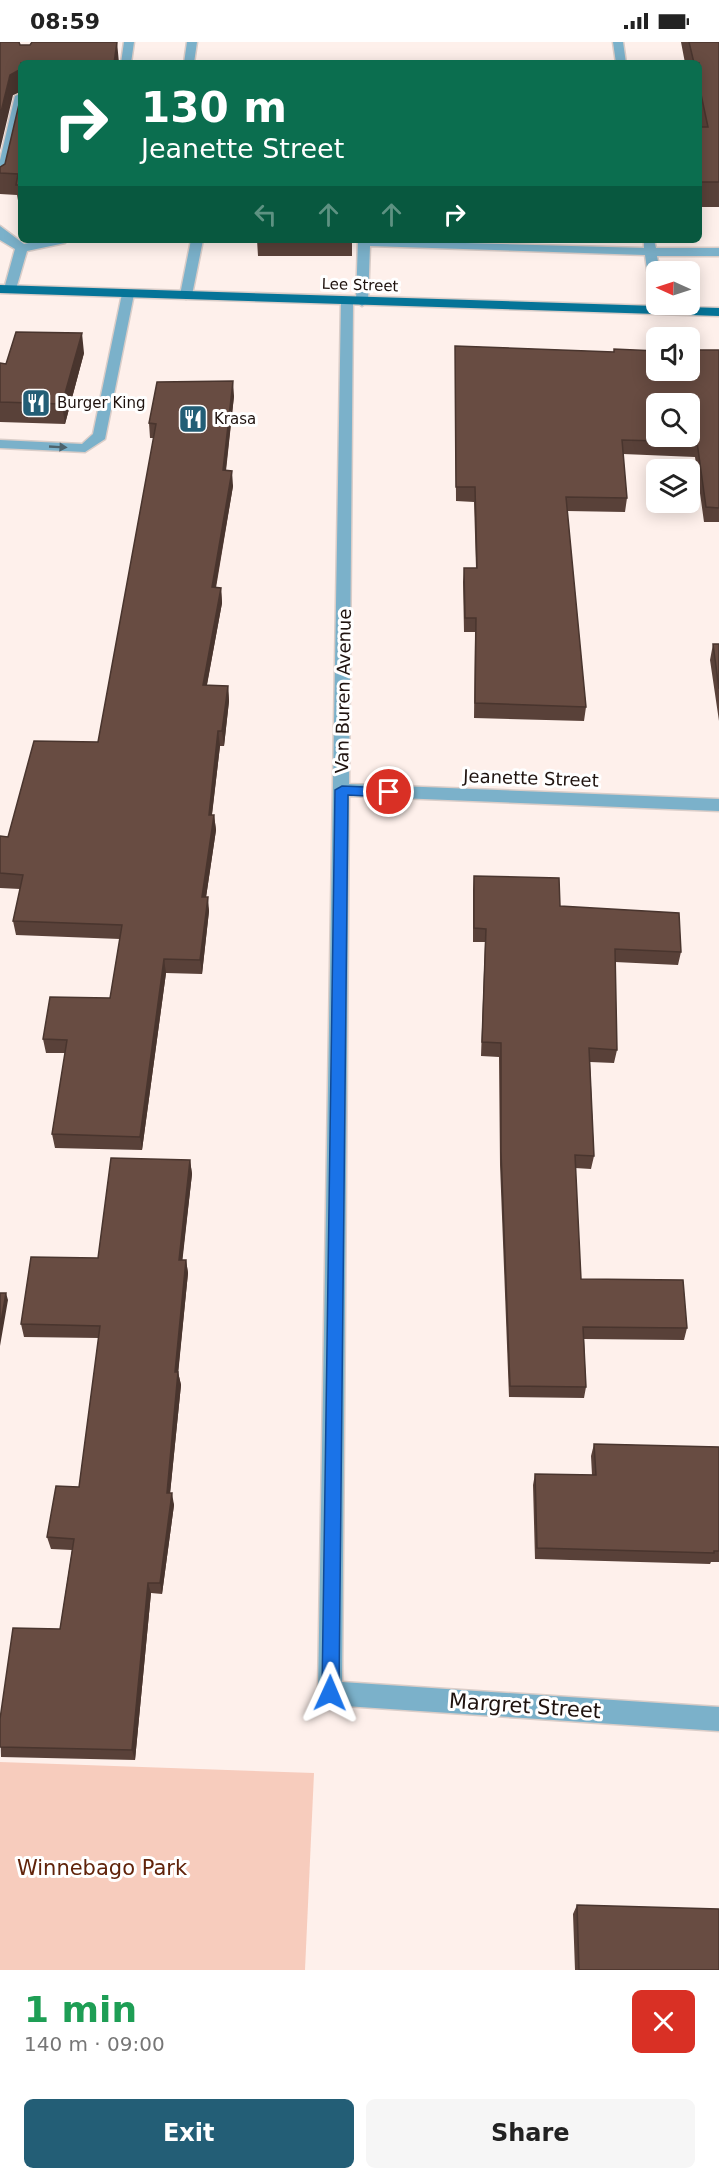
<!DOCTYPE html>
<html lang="en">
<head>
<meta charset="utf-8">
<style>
  :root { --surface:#fff; --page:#f6f6f6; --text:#222; --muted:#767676; --accent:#235e76 }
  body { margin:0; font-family:"DejaVu Sans",sans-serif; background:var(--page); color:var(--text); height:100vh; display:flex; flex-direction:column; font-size:22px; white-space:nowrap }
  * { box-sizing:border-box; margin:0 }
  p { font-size:20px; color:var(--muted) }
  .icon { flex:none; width:33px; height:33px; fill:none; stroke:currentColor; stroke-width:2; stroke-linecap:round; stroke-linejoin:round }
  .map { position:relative; height:1928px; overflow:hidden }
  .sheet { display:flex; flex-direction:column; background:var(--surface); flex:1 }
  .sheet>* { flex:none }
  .guide { position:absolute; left:18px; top:18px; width:684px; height:183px; border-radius:9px; box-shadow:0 3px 15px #0003; background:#0b6e4f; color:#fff; overflow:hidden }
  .needle { width:39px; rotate:273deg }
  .fabs { position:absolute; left:646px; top:219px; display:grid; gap:12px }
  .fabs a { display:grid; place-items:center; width:54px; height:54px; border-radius:9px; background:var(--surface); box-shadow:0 3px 15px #0003; font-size:30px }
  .pin { position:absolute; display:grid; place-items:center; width:51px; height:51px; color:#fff; margin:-26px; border:3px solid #fff; border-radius:50%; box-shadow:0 2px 6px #0007 }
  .me { position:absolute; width:66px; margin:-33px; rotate:1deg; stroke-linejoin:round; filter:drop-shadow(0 0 4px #0008) }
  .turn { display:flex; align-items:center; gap:21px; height:126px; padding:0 24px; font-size:27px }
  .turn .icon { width:78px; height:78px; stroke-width:2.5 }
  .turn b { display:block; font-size:42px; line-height:51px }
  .lanes { display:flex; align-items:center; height:57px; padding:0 24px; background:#0003; justify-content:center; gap:30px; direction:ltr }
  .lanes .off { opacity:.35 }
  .round { display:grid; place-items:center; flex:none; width:63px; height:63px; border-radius:9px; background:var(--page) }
  .overview { display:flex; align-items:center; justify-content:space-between; height:102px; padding:0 24px }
  h1 { font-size:36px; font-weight:700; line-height:45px; color:#1e9e55 }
  .action { display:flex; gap:12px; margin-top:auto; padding:12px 24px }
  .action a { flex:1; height:69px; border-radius:9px; background:var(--accent); color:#fff; font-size:24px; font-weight:700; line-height:69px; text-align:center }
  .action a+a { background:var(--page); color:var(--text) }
  .status { display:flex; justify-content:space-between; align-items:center; height:42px; padding:0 30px; background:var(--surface); direction:ltr }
  .status svg { height:16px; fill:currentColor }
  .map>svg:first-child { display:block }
  .green { fill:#f7ccbd }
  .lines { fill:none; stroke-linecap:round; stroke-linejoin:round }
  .lane-casing { stroke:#dacdc8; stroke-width:3 }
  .street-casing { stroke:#dacdc8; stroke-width:3 }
  .primary-casing { stroke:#dacdc8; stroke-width:3 }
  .lane { fill:#7bb1ca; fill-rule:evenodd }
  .street { fill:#7bb1ca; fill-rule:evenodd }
  .primary { fill:#057498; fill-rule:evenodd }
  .wall { fill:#594139 }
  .shaded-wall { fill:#49352e }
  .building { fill:#684c42; stroke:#49352e; stroke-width:1.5; fill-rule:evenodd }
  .oneway { fill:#4d626c }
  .route { fill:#1a73e8; stroke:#114b97; stroke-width:1.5 }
  .labels { text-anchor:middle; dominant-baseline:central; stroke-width:6; stroke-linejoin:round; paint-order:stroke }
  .far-street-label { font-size:15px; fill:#1f130f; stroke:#fff }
  .far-poi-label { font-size:15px; fill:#1f130f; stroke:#fff; text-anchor:start }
  .street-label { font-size:18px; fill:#1f130f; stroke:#fff }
  .near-street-label { font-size:21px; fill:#1f130f; stroke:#fff }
  .near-park-label { font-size:21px; fill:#60230a; stroke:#fff }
</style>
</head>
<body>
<div class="status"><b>08:59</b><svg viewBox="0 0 49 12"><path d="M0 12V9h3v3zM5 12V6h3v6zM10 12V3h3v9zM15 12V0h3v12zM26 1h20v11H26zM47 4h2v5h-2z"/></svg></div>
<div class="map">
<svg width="719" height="1928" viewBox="0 0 719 1928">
  <rect width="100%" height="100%" fill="#fef0eb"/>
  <path class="green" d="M0,1720L314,1731L305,1928H0Z"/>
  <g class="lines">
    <g class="lane-casing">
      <path id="lane" d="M124,0H134L131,21H121Z
        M187,0H197L194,21H184Z
        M613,0H623L626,21H616Z
        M21,51V78L6,142L0,146V118L15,54Z
        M0,184L24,202L43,198H67L65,201L27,209L16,247L10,251L4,247L15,207L0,198Z
        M191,198H203L192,253L186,257L180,253Z
        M358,198L644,206V198H654L656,206H719V214H657L660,230H657V259L651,255L645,213L370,204L368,260L362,264L356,260Z
        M128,248L134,252L105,397L85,410L0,406V398L82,402L93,392L122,252Z"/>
    </g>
    <g class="street-casing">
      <path id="street" d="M347,255L353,259L349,742L719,757V769L349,754L342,1640L719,1665V1689L330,1663L322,1659L318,1651L341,259Z"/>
    </g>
    <g class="primary-casing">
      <path id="primary" d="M0,243L719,266V274L0,251Z"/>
    </g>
    <use href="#lane" class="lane"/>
    <use href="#street" class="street"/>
    <use href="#primary" class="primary"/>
  </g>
  <path class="wall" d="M681,0H719V165H699V21H685Z
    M20,3L119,18L21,21V164H19L17,153L0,152V125L5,122L20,58V50L13,53Z
    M257,198H352V214H258Z
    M455,304L613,310H696L697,308H719V480H704L695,415L623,412L627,456L625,470L567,469L586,665L584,679L474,676L475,590H464L463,540L464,526H476L474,460L456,459Z
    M84,311L65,382L0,380V321L6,322Z
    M234,354L226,429L233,444L216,546H221L222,561L207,643L228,644L229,659L224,704H220L212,773H214L216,788L206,855L209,869L202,932L166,931L142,1108L55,1106L52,1092L65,1011H46L43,997L110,956L120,897L16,893L13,879L20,847L0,846V794L8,795L98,700L154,396H150L149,381Z
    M713,602H719V679L710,618Z
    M474,834L681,910L678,923L615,920L617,1008L614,1021L590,1020L594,1114L591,1127L575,1126L581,1237L687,1286L684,1298L584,1297L586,1345L584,1356L509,1355L500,1123L499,1015L481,1014L485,900H473V848Z
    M190,1118L192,1132L182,1218H186L188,1231L178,1330L181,1343L170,1451L174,1463L162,1552L151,1551L135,1718L1,1715L0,1677L60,1587L72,1508L51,1507L47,1495L79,1445L99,1296L24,1295L21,1282L98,1216Z
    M594,1402L719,1405V1520H711L710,1522L535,1517L533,1443L535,1432L592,1433L591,1414Z
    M577,1863L719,1928H575L573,1872Z"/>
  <path class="shaded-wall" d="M117,0L119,21H114Z
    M19,28L21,49L13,53L0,108V74L10,33Z
    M82,291L84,311L65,382L62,362Z
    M233,339L234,354L224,443L223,428Z
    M232,429L233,444L213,560L212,545Z
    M221,546L222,561L204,658L203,643Z
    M228,644L229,659L224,704L222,689Z
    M218,689L220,704L210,788L209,773Z
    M214,773L216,788L204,869L202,855Z
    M208,855L209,869L202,932L200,918Z
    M164,917L166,931L142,1108L140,1095Z
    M190,1118L192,1132L181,1231L179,1218Z
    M186,1218L188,1231L177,1343L175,1330Z
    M6,1251L8,1258L0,1304V1285Z
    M178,1330L181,1343L169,1462L167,1451Z
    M172,1451L174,1463L162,1552L160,1541Z
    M148,1541L151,1551L135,1718L132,1708Z"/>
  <path class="building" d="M0,0H19L20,3H30L32,0H117L114,21H21V143H16L18,132L0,131V125L5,122L20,58L19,28L10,33L0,74Z
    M689,0H719V140H699V85H708L699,43V21H694Z
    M16,290L82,291L62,362L0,360V321L6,322Z
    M455,304L614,310V307L657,309V328H690V310H697V308H719V466L706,465L697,400L622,398L627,456L566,455L586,665L475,661L476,576H465L464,526H477L475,445H456ZM657,362H690V394H657Z
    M233,339L223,428L232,429L212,545L221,546L203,643L228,644L222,689H218L209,773H214L202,855H208L200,918L164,917L140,1095L52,1092L67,998L43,997L50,955L110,956L122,883L13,879L23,833L0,831V794L8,795L34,699L98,700L156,382L149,381L157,340Z
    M713,602H719V647Z
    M474,834L559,836L560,864L679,871L681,910L615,907L617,1008L589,1006L594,1114L575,1113L581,1237L683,1238L687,1286L583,1285L586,1345L510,1344L501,1110V1001L482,1000L486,887L474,886Z
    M111,1116L190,1118L179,1218H186L175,1330H178L167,1451H172L160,1541H148L132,1708L0,1705V1677L13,1586L60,1587L74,1497L47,1495L56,1444L79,1445L100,1284L21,1282L31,1215L98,1216Z
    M0,1251H6L0,1285Z
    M594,1402L719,1405V1509H714V1511L537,1506L535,1432L596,1433Z
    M577,1863L719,1867V1928H579Z"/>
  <defs><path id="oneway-solid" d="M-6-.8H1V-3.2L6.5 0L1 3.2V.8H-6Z" transform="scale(1.5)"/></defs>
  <use class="oneway" href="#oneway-solid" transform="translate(58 405) rotate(3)"/>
  <path class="route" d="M342,744L389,746L395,750L389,755L348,753L339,1651L337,1657L330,1659L324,1657L322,1651L335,748Z"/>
  <defs>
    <g id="restaurant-square" transform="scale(1.5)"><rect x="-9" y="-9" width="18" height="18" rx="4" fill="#235e76" stroke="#fff"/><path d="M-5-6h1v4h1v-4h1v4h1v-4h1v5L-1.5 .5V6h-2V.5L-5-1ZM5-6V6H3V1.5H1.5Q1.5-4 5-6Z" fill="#fff"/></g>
  </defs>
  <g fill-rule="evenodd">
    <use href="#restaurant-square" x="36" y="361"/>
    <use href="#restaurant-square" x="193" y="377"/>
  </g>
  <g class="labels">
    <g class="far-street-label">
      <text transform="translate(360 243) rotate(2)">Lee Street</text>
    </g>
    <g class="far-poi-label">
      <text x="57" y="361">Burger King</text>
      <text x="214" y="377">Krasa</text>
    </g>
    <g class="street-label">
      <text transform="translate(343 649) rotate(-89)">Van Buren Avenue</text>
      <text transform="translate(531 736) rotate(2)">Jeanette Street</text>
    </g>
    <g class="near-street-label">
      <text transform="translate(525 1664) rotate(4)">Margret Street</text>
    </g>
    <g class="near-park-label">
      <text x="102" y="1826">Winnebago Park</text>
    </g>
  </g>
</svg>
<div class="fabs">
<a><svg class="needle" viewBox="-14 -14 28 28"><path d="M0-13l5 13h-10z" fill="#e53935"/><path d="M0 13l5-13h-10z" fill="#767676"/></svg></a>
<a><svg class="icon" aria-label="sound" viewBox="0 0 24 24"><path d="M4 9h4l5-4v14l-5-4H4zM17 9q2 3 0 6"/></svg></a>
<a><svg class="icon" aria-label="search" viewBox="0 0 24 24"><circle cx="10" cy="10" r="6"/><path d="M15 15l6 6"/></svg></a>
<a><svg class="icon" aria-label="layers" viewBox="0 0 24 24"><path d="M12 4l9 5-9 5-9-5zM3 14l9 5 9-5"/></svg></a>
</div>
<div class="pin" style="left:389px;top:750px;background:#d93025"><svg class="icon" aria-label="arrive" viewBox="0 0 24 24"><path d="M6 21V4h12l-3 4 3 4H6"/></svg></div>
<svg class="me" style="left:330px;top:1651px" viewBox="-20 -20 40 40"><path d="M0-17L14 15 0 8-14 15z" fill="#1a73e8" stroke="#fff" stroke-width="4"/></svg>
<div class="guide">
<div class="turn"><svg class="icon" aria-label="right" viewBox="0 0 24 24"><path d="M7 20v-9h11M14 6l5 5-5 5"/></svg><div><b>130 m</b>Jeanette Street</div></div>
<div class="lanes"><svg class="icon off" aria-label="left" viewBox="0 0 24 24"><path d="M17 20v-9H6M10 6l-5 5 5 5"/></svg><svg class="icon off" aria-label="ahead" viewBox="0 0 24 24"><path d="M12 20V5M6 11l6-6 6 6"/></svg><svg class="icon off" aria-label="ahead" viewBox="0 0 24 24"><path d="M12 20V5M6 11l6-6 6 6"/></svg><svg class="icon" aria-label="right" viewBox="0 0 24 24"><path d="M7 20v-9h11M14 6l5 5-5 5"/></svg></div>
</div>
</div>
<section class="sheet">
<div class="overview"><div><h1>1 min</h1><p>140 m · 09:00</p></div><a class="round" style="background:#d93025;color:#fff"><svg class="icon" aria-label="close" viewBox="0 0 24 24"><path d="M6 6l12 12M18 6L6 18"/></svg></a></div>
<div class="action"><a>Exit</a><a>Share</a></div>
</section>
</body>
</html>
